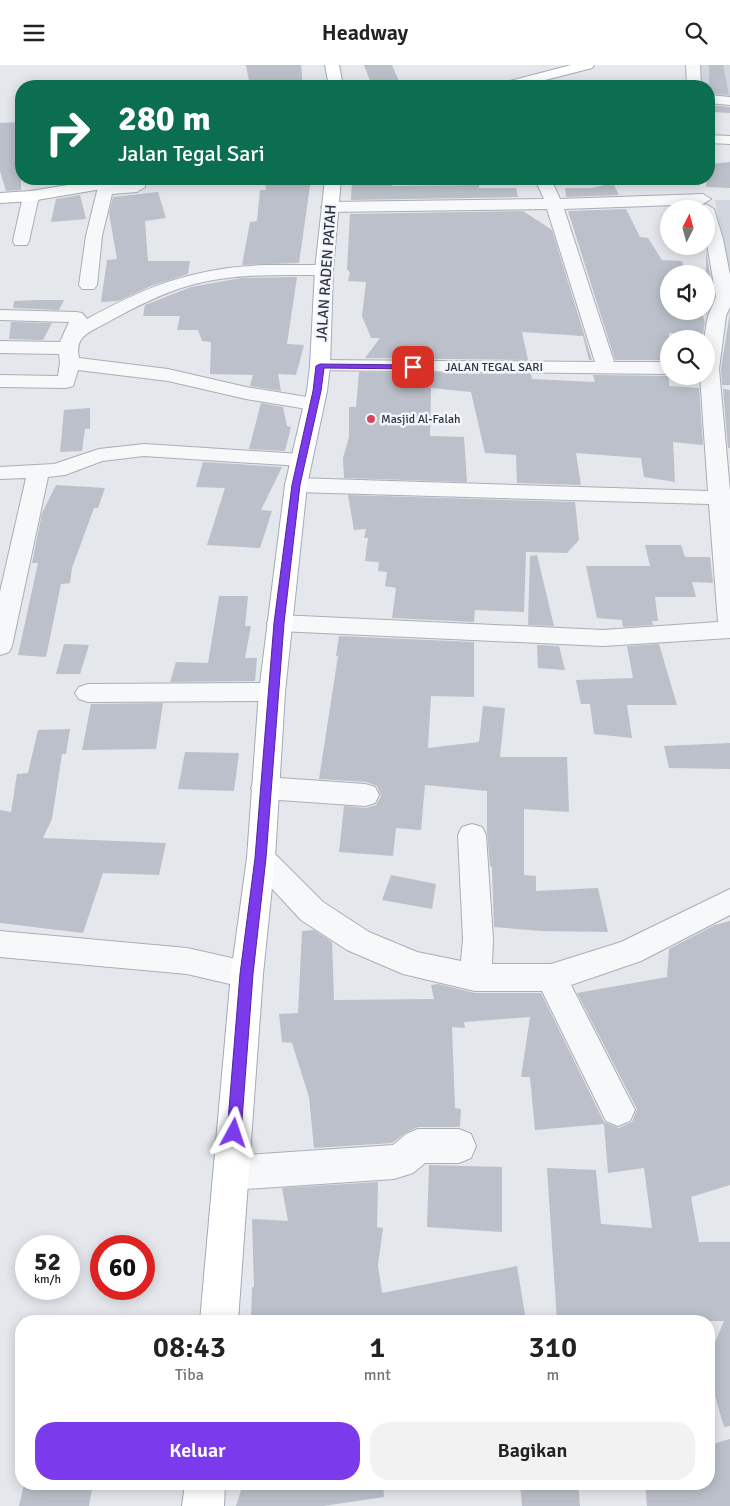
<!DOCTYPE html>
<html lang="id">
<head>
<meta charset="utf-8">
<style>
  :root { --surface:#fff; --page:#f2f2f2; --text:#222; --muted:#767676; --accent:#7c3aed }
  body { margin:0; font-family:Signika,sans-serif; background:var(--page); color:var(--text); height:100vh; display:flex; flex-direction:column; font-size:19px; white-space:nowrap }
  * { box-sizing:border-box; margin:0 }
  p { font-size:16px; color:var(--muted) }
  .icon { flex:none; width:28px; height:28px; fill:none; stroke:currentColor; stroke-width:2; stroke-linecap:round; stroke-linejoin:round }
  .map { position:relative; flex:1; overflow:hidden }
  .panel { position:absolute; left:15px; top:1250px; width:700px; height:175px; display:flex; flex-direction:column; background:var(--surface); border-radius:20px; box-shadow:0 2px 12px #0003 }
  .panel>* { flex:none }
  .hud { position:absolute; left:15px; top:15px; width:700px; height:105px; border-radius:20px; box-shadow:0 2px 12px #0003; background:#0b6e4f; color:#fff; overflow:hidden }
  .needle { width:32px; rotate:6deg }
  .fabs { position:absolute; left:660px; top:135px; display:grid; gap:10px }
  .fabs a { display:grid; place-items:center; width:55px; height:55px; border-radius:50%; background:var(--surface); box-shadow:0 2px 12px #0003; font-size:25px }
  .speed { position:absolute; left:15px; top:1170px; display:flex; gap:10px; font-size:25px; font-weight:700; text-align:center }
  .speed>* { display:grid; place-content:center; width:65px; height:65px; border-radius:50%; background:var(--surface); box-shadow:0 2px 12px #0003; line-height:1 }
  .speed small { font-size:12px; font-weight:400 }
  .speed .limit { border:8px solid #d22; background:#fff; color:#111 }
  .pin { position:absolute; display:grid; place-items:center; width:42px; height:42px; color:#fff; margin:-21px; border-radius:10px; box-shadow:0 2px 8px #0006 }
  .me { position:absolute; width:55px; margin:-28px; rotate:5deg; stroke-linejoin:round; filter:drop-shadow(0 0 4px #0008) }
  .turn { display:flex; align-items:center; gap:18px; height:105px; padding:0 20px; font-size:22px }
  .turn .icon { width:65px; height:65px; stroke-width:2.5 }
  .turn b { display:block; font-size:35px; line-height:42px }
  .eta { display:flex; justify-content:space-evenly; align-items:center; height:85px; text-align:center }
  .eta b { font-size:30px; font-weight:600; line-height:35px }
  .cta { display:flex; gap:10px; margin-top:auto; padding:10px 20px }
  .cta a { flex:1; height:58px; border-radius:20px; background:var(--accent); color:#fff; font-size:20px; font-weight:600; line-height:58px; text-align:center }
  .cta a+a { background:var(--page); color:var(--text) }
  header { display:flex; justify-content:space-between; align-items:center; height:65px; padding:0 20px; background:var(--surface); font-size:22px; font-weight:600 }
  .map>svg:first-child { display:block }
  .built { fill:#d2d6de }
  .building { fill:#bbc0ca }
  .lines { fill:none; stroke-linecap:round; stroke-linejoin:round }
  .minor-casing { stroke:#a9aeb7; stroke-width:2 }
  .major-casing { stroke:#a3abb8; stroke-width:2 }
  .minor { fill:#f7f8fa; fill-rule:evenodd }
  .major { fill:#fff; fill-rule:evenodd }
  .route { fill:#7c3aed; stroke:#51269a }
  .poi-dot { fill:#d1495b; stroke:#f4f6f9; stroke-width:2 }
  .labels { text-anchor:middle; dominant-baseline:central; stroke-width:5; stroke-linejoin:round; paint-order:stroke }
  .far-street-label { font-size:12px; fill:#2b3445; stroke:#f4f6f9 }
  .far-poi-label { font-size:12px; fill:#2b3445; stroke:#f4f6f9; text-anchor:start }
  .street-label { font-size:15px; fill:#2b3445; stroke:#f4f6f9 }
</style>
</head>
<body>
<header><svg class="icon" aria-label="menu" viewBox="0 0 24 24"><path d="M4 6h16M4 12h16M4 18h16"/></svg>Headway<svg class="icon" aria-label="search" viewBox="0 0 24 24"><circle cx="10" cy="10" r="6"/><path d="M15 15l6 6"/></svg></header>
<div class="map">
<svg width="730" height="1441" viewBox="0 0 730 1441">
  <rect width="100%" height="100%" fill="#e4e7ec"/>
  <path class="built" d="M692,0H730V36L709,35V21H695Z
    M715,135H730V225Z"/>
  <path class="building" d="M246,0H301L303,21H250Z
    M364,0H392L401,21H372Z
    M709,0H723L729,30L709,28Z
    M709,40L730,42V48L709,47Z
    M21,57V125L6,126L0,106V58Z
    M730,97V123L706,122L709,99Z
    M311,114L299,198L242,200L250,157L257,156L260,125H266L265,115Z
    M352,114H387L393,121L479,120V123H516L518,132L351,135Z
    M613,118L619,130L566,132L565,123H592Z
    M158,127L166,153L145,156L148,196H190L188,209L151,221L118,236L101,237L107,195L117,194L109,148L113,132Z
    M80,130L86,154L51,157L56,134Z
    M626,144L640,172L648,173L662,195L682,196L686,209H669V246H701L705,257L703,269L669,268V295H615L568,146Z
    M523,146L552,165L592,295H589L583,271L522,267L528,295L365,293L380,273H371L362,251L366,217L348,216L350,208L347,204L350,149Z
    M706,186L714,232L706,250Z
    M297,212L287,279L304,280L296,310L278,309L281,326L250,321L253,310L210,309L211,277L202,276L198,265H177L180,251H143L145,240L191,222L241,213Z
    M38,235H64L59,245L13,243L14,236Z
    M730,247V320H722L721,304Z
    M11,257L52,258L43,275H39L9,274Z
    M359,307L531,309L532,314L595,317L593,310L669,311V321L699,323L703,380L673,377L675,417L644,412L641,393L576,388L581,420L517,418L516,390L485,388L471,327L431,323L430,371L464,372L467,417L344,413L343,393L349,372V342H356Z
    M723,324L730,325V383H728Z
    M261,338L283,342L287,361L291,362L285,386L249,384Z
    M90,343V364H85L82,386L60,387L64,345Z
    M203,397L282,402L261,445L272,446L260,483L207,480L225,423L196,422Z
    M56,420L105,423L98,443H94L72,503L70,518L61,519L46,592L18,590L38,498H32L42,448Z
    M348,430L575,437L579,475L567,488L526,487L524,547L475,545L474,557L392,553L396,523L385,521L387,507L378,506L379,497L365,496L368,473H364L366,464L354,465Z
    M645,480H681L685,492H710L713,518L692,517L696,532H655L658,556H652L653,560L623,562L622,555L597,553L586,501H650Z
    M537,490L554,561L528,560L530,491Z
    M219,531H248L245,561H251L245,593H257L255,616L170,617L176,597L208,598Z
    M339,571L474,577V632L431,631L428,683L479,677L483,641L505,643L500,692H567L569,747L524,744V810L536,811V826L598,823L608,867L541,866L494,862L492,802L490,801L487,767V726L425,720L421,765L396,763L393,791L339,787L344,741L366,743L376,740L381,731L377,721L366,717L319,714L338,591H336Z
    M64,579L89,580L80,609H56Z
    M659,579L677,640H627L632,673L594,669L590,639H581L576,615L633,613L627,581Z
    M537,580L559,581L565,605L538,603Z
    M163,638L156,684L82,685L91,639Z
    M70,664L66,689H62L52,754L43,773L166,778L159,810L103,808L83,868L0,858V745L11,747L17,709L28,708L38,665Z
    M730,678V704L669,703L664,681Z
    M185,687L239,688L234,726L178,724Z
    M391,810L436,819L432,844L382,835Z
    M730,856V1120L691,1132L699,1177H730V1361L724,1362L709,1310V1292L724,1256H557L547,1103L596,1105L601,1159L652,1163L644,1103L608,1108L604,1059L535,1065L530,1012H521L530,952L464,957L465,963L452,962L455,1043L461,1044L460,1062H418L405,1068L392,1078L314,1083L309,1032L292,978L282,977L279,949L298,948L302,866L314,865L332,877L334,935L434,934L431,920L438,919L475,928H541L604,1057L619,1063L632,1057L637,1044L577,928L667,912L669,884L715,860Z
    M429,1100L502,1102V1167L427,1162Z
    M378,1117L377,1162L383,1163L378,1200L382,1228L517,1201L526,1256H251L252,1222H254L252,1154L288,1156L282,1123Z
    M730,1374V1441H647L645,1419H709V1380Z
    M24,1419H93L89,1441H19Z
    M243,1419H383L384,1432L323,1441H236Z
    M520,1419H578L580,1441H522Z"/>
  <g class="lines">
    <g class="minor-casing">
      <path id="minor" d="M686,0H700L701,21H687Z
        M709,30L730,32V40L709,38Z
        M709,70L730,71V79L709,78Z
        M105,114H117L120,120L129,118V114H145V122L137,127L112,129L102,171L97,220L94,224H82L79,220L86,171L99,118Z
        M535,114H551L560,134L703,129L711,134L703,139L564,144L614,297H669V309L313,305L310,301L313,297L320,295L595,297L547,144L329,147L321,142L329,137L544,134Z
        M31,126L39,131L29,176L27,180H15L13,176L23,131Z
        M706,139L714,144L723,174L730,210V242L726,251L719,304L730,426V573L603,581L279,566L270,564L267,558L270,552L279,550L603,565L718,557L709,439L296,427L288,425L285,420L288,415L296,413L708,426L700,311H706V274H704L708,251L716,232L706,173V144H698Z
        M265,200H324L330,201L333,205L330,209L324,210C280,210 234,208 191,220C162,228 135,242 108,257C91,267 74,270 79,293L168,304L246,322L313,333L320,335L323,339L320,343L313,345L246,334L168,316L78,305L73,321L66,323L0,322V310L58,311L60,298L59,289L0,288V276L60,277L69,257L0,255V245L76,247L82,248L87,254C149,220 194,203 265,200Z
        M144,379L301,389L308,391L312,395L308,399L301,401L144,391L102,396L65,410L48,412L12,581L9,587L0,590V527L26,413L0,414V402L54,399L99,384Z
        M272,618L281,621L285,627L281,633L272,636L88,637L79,634L75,628L79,622L88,619Z
        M265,712L365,719L375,722L379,730L375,738L365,741L265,734L255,730L251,723L255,716Z
        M472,759L482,762L486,770L493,874L492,899H551L621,877L730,824V850L641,896L571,920L635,1045L630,1056L618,1061L606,1056L542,926H475L403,909L347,885L301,855L251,801L247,793L251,785L261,781L271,785L323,837L369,867L417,887L461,896L463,874L458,770L462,762Z
        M0,866L187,883L258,899L263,909L258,919L247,923L187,909L0,892Z
        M418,1064H459L471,1069L476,1081L471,1093L459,1098H425L413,1108L394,1114L231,1125L219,1120L213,1108L219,1096L231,1091L393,1080L406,1069Z"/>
    </g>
    <g class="major-casing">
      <path id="major" d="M325,0H339L343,21H329Z
        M571,0H594L592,3L522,21H500L502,18Z
        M105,114H139L131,119L31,136L0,138V128L31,126Z
        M325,114H341L333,205L330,301L327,326L307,420L285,627L275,793L263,909L238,1256H200L231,909L247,793L259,627L285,420L307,326L310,301L315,205Z
        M185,1419H225L224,1441H182Z"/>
    </g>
    <use href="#minor" class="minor"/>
    <use href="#major" class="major"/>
  </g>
  <path class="route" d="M320,299L413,300L417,302L413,304L324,303L321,326L300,420L284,558L266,793L253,909L241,1068L239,1073L234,1075L229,1073L227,1068L240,909L255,793L274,558L292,420L313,326L316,301Z"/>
  <circle class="poi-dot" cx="371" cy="354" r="5"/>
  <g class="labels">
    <g class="far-street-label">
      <text x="494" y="302">JALAN TEGAL SARI</text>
    </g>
    <g class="far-poi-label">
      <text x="381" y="354">Masjid Al-Falah</text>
    </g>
    <g class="street-label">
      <text transform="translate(326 208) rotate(-86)">JALAN RADEN PATAH</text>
    </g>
  </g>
</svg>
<div class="fabs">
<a><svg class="needle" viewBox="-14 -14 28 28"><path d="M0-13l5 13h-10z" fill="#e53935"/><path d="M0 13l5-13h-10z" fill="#767676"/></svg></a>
<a><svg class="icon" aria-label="sound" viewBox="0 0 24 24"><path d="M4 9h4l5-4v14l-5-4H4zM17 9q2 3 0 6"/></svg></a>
<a><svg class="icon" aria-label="search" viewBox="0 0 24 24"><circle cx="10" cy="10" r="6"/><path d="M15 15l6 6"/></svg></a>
</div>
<div class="speed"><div>52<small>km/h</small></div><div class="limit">60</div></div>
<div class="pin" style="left:413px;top:302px;background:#d93025"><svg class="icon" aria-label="arrive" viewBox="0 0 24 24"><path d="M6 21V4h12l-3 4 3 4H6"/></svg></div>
<svg class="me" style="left:234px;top:1068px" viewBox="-20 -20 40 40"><path d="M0-17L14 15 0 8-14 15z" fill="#7c3aed" stroke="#fff" stroke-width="4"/></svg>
<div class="hud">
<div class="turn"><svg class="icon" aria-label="right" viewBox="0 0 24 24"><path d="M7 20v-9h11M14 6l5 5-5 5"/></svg><div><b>280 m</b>Jalan Tegal Sari</div></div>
</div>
<section class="panel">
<div class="eta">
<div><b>08:43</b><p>Tiba</p></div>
<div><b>1</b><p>mnt</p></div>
<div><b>310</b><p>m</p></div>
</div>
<div class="cta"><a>Keluar</a><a>Bagikan</a></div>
</section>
</div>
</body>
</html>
